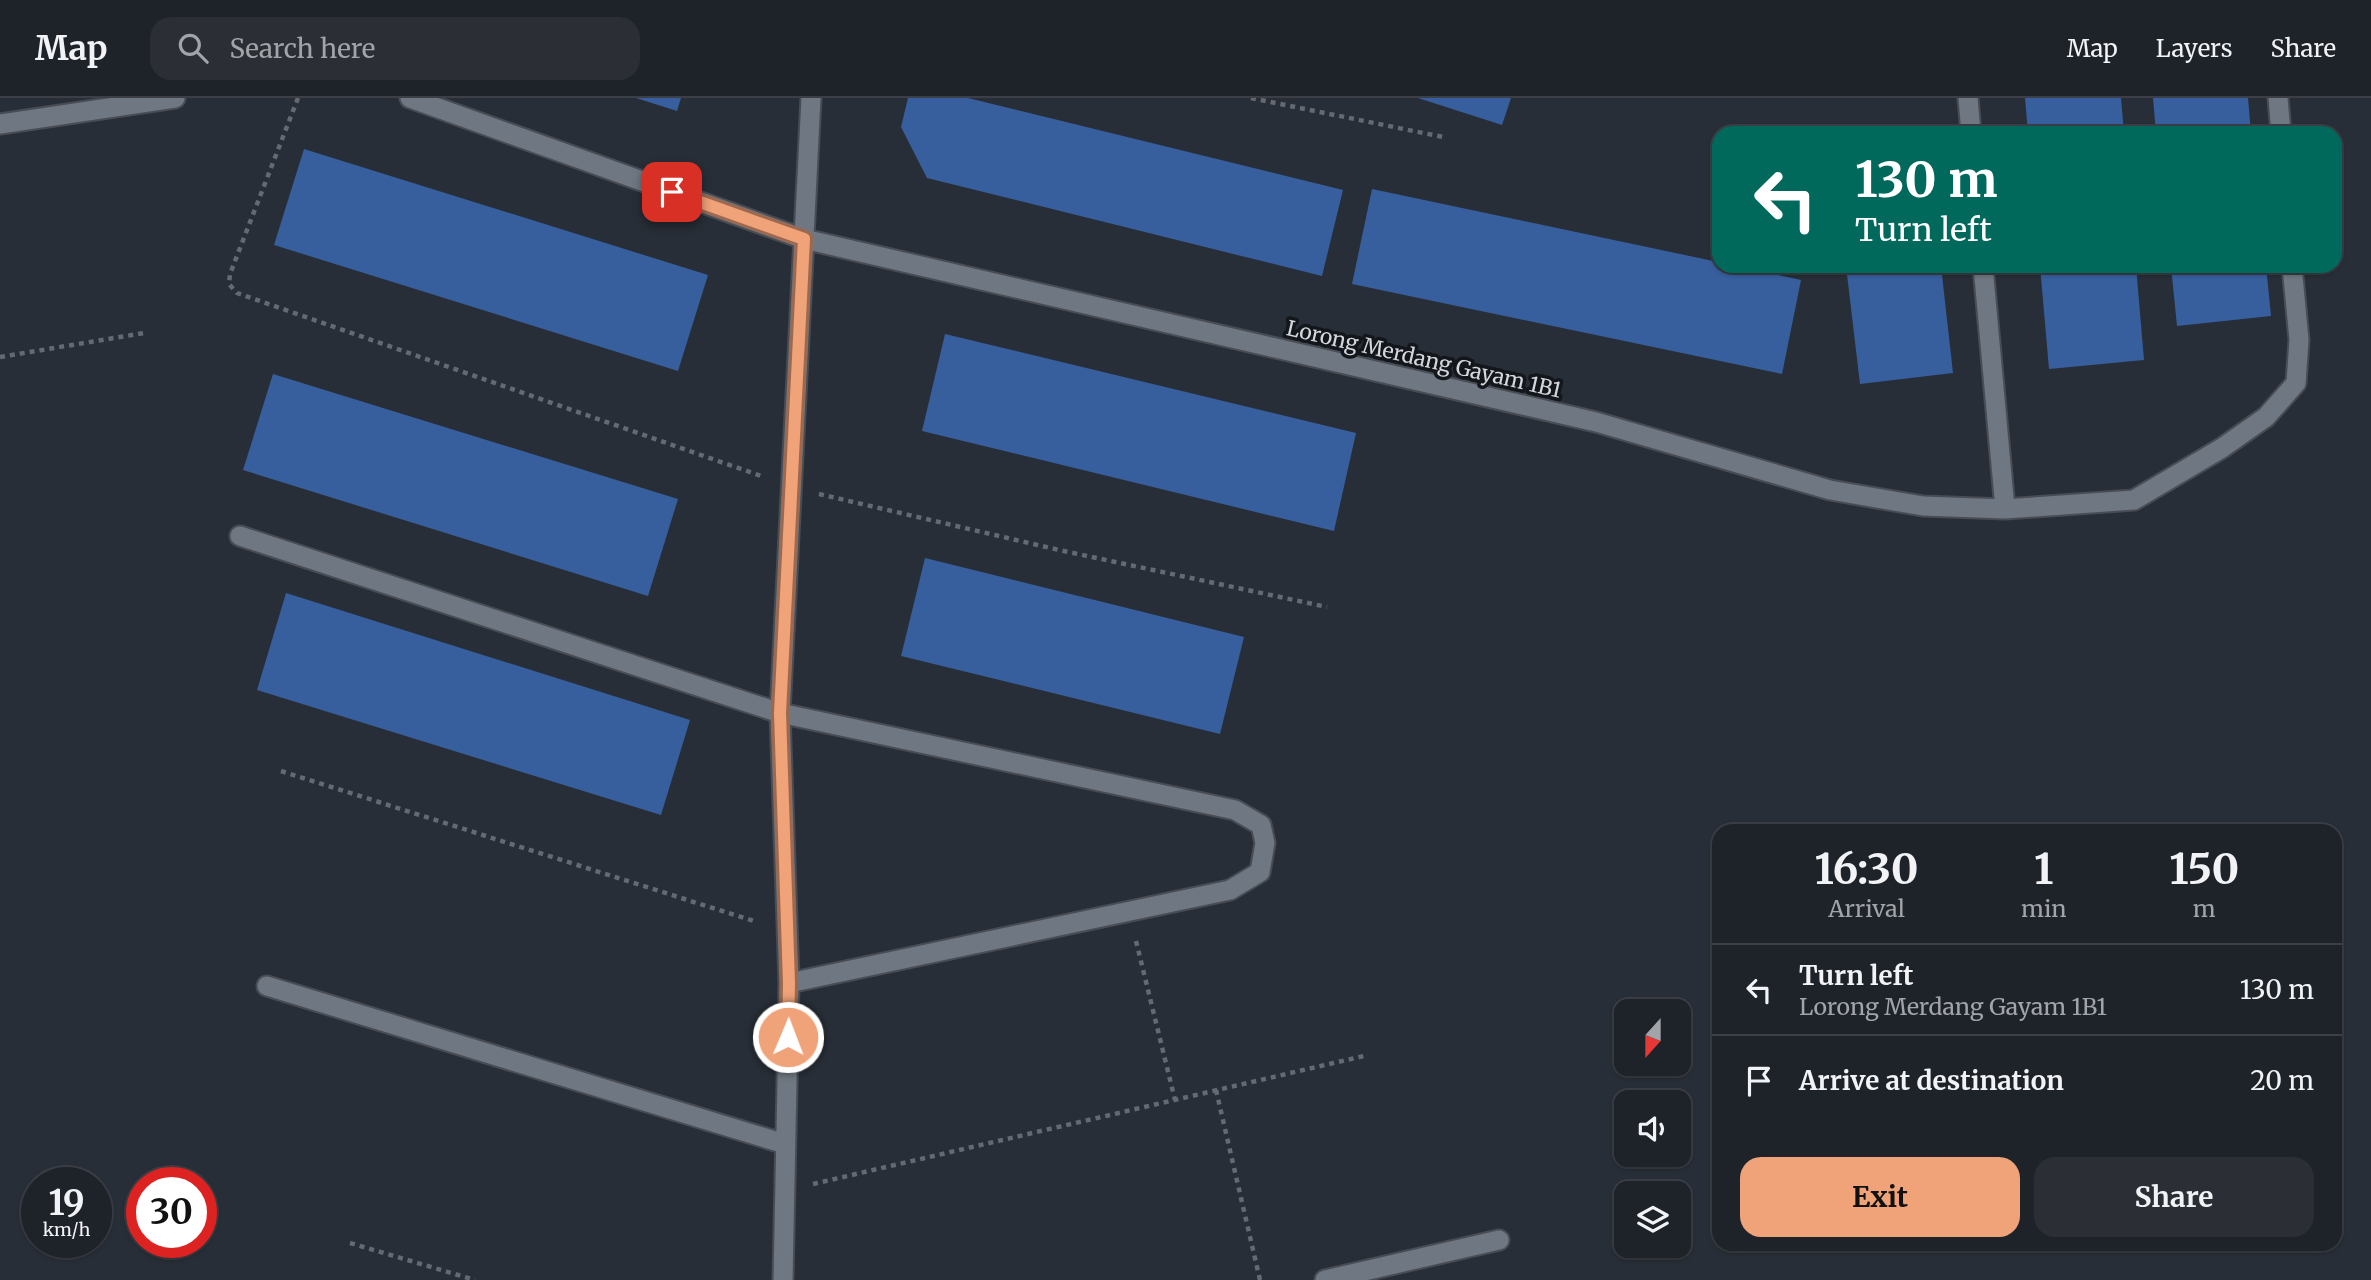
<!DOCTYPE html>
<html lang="en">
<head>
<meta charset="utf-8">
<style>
  :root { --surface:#1e2229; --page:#2b2f35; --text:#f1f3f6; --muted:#a1a4a8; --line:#3c3f46; --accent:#f0a279 }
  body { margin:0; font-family:Merriweather,serif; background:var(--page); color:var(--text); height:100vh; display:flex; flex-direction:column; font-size:26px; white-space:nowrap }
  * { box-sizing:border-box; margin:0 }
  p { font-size:23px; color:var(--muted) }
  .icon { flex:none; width:38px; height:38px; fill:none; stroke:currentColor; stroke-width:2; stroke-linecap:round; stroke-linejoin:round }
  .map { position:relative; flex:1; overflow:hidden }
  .side { position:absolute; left:1712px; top:726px; width:630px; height:427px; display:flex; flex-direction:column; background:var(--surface); border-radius:21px; box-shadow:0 2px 5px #0004,0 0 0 2px var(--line) }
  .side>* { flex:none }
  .banner { position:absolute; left:1712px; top:28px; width:630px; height:147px; border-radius:21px; box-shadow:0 2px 5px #0004,0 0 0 2px var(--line); background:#00695c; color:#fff; overflow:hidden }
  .needle { width:46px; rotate:201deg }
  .buttons { position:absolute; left:1614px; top:901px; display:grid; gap:14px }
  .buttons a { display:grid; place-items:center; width:77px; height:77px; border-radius:14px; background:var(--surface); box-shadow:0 2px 5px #0004,0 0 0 2px var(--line); font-size:35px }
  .speed { position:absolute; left:21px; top:1069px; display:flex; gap:14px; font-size:35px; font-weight:700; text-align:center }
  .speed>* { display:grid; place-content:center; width:91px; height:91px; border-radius:50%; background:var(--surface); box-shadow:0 2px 5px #0004,0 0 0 2px var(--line); line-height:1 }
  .speed small { font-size:18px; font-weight:400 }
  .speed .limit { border:10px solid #d22; background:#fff; color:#111 }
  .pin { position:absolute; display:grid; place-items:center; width:60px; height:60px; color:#fff; margin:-30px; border-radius:14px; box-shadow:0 4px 10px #0006 }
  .me { position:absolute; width:77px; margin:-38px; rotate:1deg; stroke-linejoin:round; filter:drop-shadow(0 0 5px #0008) }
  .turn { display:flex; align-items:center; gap:24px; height:147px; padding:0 28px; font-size:32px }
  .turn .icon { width:91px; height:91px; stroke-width:2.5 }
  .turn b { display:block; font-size:49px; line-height:60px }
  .eta { display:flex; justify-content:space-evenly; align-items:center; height:119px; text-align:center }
  .eta b { font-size:42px; font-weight:700; line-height:49px }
  .action { display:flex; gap:14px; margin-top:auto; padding:14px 28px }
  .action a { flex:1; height:80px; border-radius:21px; background:var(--accent); color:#111; font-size:28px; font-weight:700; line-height:80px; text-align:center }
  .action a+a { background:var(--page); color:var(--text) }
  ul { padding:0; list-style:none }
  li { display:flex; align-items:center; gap:21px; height:91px; padding:0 28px; border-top:2px solid var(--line) }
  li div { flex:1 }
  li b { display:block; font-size:26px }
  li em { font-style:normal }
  header { display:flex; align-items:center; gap:42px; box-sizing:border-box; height:98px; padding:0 35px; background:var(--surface); border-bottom:2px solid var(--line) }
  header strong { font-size:33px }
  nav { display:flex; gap:38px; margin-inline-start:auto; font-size:24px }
  .search { width:490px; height:63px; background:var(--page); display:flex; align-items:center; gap:18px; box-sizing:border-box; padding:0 24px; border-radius:21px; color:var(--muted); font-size:26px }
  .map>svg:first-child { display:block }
  .building { fill:#375f9d }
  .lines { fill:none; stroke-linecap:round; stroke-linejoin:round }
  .minor-casing { stroke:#484c54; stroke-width:23 }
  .path { stroke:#656a72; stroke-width:4.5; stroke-dasharray:5 5; stroke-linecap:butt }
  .minor { stroke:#6f7782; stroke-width:19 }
  .route-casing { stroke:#9c694f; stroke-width:18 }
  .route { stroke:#f0a279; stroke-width:12 }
  .labels { text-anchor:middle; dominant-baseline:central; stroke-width:7; stroke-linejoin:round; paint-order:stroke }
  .street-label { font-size:21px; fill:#d4d8de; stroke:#13161a }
</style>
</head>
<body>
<header>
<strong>Map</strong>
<div class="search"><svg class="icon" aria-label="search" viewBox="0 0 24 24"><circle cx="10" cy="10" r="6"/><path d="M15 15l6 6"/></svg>Search here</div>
<nav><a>Map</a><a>Layers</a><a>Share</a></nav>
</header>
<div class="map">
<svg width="2371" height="1182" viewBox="0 0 2371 1182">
  <rect width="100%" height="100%" fill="#282e37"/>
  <path class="building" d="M636,0H681L677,13Z
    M908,0H968L1343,92L1322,178L927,80L901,29Z
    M1418,0H1511L1502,27Z
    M2025,0H2121L2124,35H2028Z
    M2153,0H2248L2251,35H2156Z
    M304,51L708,177L678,273L274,147Z
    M1372,91L1718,164V168H1736L1801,182L1782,276L1352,186Z
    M1846,168H1941L1953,275L1860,286Z
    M2040,168H2136L2144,262L2049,271Z
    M2171,168H2266L2271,218L2177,228Z
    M945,236L1356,335L1334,433L922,333Z
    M273,276L678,401L648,498L243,372Z
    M925,460L1244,539L1220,636L901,558Z
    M286,495L690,622L661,717L257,592Z"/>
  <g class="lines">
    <g class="minor-casing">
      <path id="minor" d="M410,0L804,141L1596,324L1830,392L1923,408L2005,411L2134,402L2222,350L2266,319L2296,285L2299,242L2292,168
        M1968,0L1971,35
        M2278,0L2281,35
        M0,26L175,0
        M1983,168L2005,411
        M240,438L780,615L1235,712L1261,727L1265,745L1260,774L1230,792L789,885
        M267,888L785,1046
        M783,1182L789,885L780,615L811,0
        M1325,1182L1499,1142"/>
    </g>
    <path class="path" d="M298,0L230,176L229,186L237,195L764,379
      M1251,0L1443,39
      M0,259L144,235
      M819,396L1059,452L1327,509
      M281,673L757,824
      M1136,843L1175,1002
      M1216,992L1260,1182
      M813,1086L1368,957
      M350,1145L475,1182"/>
    <use href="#minor" class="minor"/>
  </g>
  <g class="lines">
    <g class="route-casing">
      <path id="route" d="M672,94L804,141L780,615L789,885L788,939"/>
    </g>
    <use href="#route" class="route"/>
  </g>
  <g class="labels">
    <g class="street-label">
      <text transform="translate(1424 261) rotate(13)">Lorong Merdang Gayam 1B1</text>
    </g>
  </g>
</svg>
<div class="buttons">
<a><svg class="needle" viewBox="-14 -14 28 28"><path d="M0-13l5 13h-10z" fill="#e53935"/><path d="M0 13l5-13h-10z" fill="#a1a4a8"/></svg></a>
<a><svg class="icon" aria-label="sound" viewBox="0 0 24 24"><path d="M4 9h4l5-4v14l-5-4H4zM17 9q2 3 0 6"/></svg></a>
<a><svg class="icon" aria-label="layers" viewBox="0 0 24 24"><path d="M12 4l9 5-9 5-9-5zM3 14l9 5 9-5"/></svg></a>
</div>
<div class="speed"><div>19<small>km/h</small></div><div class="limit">30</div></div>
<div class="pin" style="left:672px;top:94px;background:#d93025"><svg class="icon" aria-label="arrive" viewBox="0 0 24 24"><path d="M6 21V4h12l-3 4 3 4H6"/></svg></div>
<svg class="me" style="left:788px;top:939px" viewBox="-20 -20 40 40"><circle r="17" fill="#f0a279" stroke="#fff" stroke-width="3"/><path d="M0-11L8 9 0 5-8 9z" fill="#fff"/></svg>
<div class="banner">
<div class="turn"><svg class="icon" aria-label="left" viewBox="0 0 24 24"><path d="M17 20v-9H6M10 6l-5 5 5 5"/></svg><div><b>130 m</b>Turn left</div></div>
</div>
<section class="side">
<div class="eta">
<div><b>16:30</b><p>Arrival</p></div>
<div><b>1</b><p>min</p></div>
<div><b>150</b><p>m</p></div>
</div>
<ul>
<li><svg class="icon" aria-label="left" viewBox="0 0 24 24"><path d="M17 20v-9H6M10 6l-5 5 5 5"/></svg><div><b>Turn left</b><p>Lorong Merdang Gayam 1B1</p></div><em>130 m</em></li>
<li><svg class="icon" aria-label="arrive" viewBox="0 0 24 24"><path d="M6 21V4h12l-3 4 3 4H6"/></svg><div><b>Arrive at destination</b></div><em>20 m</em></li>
</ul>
<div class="action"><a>Exit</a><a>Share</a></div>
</section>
</div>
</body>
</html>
